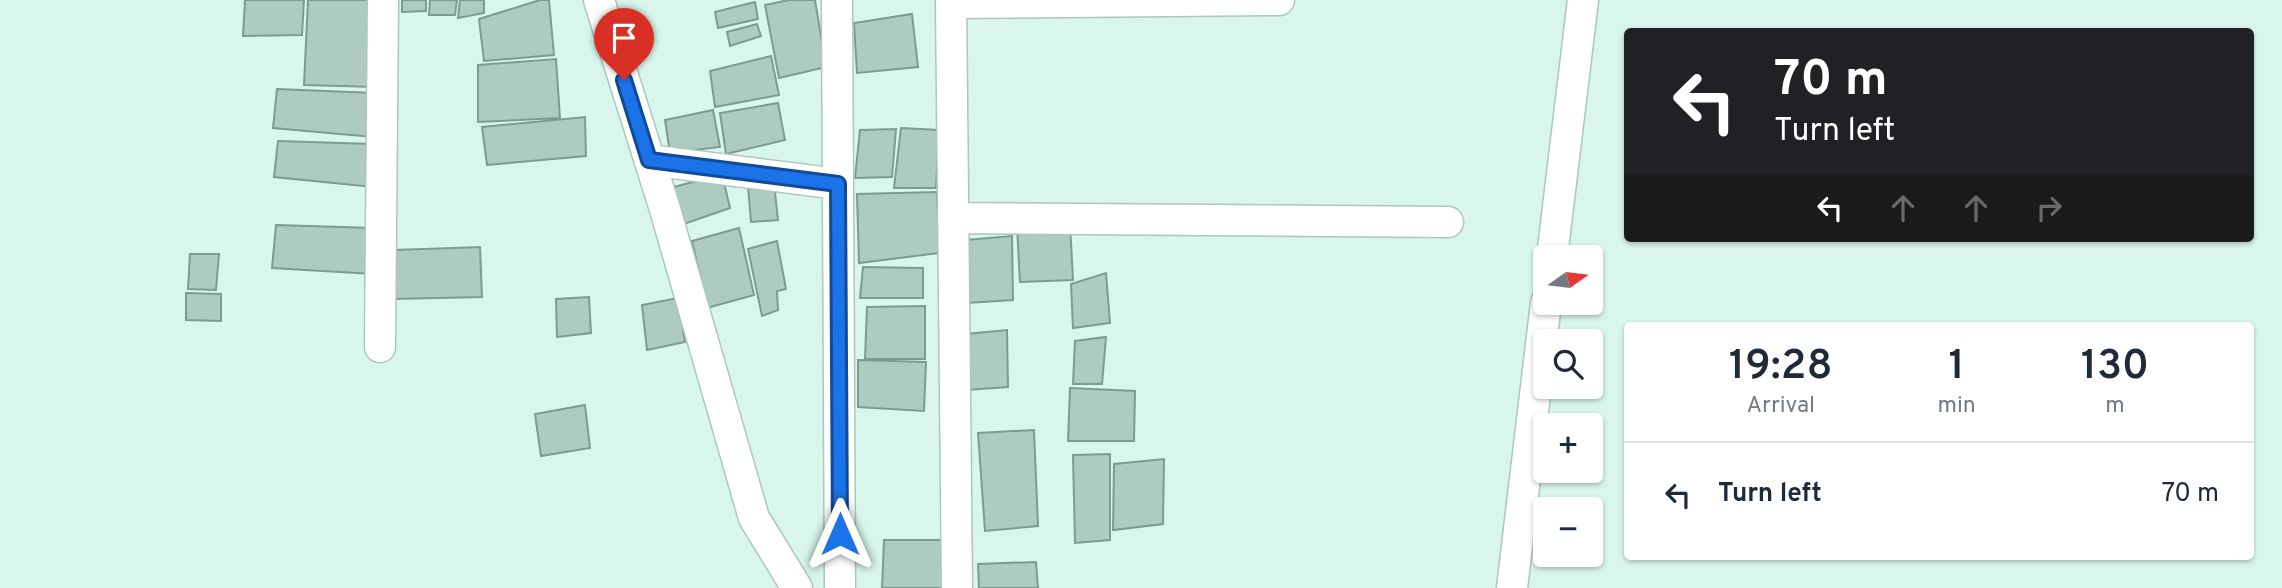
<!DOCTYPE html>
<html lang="en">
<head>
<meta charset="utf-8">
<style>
  :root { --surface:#fff; --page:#f2f2f3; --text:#1f2937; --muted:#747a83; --line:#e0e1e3 }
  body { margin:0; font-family:Overpass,sans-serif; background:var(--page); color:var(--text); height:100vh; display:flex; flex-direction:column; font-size:26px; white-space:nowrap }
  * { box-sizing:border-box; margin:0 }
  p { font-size:23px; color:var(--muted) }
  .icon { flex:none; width:38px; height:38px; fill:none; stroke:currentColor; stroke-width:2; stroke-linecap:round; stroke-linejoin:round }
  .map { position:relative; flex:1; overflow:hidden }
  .details { position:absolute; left:1624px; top:322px; width:630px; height:238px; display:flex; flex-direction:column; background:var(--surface); border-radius:7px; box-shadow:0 2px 5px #0004 }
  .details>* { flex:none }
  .hud { position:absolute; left:1624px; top:28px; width:630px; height:214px; border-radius:7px; box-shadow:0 2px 5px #0004; background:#202124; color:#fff; overflow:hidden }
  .needle { width:46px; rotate:76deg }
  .controls { position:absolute; left:1533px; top:245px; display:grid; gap:14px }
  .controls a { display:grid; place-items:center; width:70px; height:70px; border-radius:7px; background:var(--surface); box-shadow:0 2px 5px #0004; font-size:35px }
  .pin { position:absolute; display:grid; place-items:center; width:60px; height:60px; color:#fff; margin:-72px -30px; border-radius:50% 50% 50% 0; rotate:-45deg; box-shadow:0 0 7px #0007 }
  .pin .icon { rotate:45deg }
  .me { position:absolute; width:77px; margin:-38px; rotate:0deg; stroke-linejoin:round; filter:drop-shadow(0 0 5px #0008) }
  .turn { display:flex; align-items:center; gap:24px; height:147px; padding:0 35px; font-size:32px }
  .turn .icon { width:91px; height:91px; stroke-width:2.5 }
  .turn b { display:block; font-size:49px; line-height:60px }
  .lanes { display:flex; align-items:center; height:66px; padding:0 35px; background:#0003; justify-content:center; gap:35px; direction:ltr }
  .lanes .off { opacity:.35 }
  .eta { display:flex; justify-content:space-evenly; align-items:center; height:119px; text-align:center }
  .eta b { font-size:42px; font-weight:600; line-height:49px }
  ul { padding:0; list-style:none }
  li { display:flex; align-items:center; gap:21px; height:105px; padding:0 35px; border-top:2px solid var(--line) }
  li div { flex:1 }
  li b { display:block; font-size:26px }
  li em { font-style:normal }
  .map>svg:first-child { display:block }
  .building { fill:#aecbc2; stroke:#7f9a91; stroke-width:2 }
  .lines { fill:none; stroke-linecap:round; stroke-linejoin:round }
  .minor-casing { stroke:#abc7bf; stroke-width:33 }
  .minor { stroke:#fff; stroke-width:30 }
  .route-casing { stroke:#114b97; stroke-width:18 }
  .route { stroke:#1a73e8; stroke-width:12 }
</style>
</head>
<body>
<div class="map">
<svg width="2282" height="588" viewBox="0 0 2282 588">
  <rect width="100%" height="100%" fill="#d9f6ed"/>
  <path class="building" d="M245,0H304L302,35L243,36Z
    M308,0H377L375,87L304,85Z
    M402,0H426V11L402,12Z
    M430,0H457L455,15H429Z
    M460,0H484V13L458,18Z
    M540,0H549L554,55L484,61L479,19Z
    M789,0H815L826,67L779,78L765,5Z
    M755,2L758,19L718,28L715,12Z
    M912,14L918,67L857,73L854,23Z
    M757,24L761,36L730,46L727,32Z
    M771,56L779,95L715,107L710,71Z
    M556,59L560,118L478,122V65Z
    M277,89L374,93L373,137L273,128Z
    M778,103L785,140L726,154L720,113Z
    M713,110L720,147L670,153L665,120Z
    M585,117L586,156L487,165L482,127Z
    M901,128L939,130L936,188H894Z
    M896,129L892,177L855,178L860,130Z
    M278,141L373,144V187L274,177Z
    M722,174L730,208L684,224L674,187Z
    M774,183L778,220L751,222L748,186Z
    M937,192L939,253L859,263L857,194Z
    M1070,224L1073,280L1020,282L1017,227Z
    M276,225L373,228V274L272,268Z
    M739,228L754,295L707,308L692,241Z
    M1012,236L1013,300L967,303L966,240Z
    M777,241L786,289L777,291L778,310L762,316L748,249Z
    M480,247L482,297L394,299L395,250Z
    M190,254H219L216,290L188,289Z
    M863,267L923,268V298H860Z
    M1106,273L1110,323L1073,328L1071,284Z
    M186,293L221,294V321L186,320Z
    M589,297L591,333L557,337L556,299Z
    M678,298L685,342L647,350L642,305Z
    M925,306V359H865L867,307Z
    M1007,330L1008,387L967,390L966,334Z
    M1106,337L1102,384H1073L1075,341Z
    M858,360L926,362L924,411L858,407Z
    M1070,388L1135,391L1134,441H1068Z
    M585,405L590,448L541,456L535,414Z
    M1034,430L1038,526L985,531L978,433Z
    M1110,454V540L1075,543L1073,455Z
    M1164,459L1163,524L1113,530L1114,464Z
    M884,540H949L948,588H882Z
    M1036,562L1038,588H979L978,564Z"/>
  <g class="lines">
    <g class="minor-casing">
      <path id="minor" d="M599,0L664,206L754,518L797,588
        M837,0L840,588
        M951,0L957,588
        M951,3L1279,0
        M649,160L838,184
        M953,218L1448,222
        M1552,257L1583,0
        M380,347L383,0
        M1512,588L1546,303"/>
    </g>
    <use href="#minor" class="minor"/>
  </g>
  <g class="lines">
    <g class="route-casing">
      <path id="route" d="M624,80L649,160L838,184L840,534"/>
    </g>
    <use href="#route" class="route"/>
  </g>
</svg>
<div class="controls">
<a><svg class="needle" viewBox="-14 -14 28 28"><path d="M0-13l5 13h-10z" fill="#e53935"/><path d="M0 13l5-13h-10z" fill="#747a83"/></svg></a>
<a><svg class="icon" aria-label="search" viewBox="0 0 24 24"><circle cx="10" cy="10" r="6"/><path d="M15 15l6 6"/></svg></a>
<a>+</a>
<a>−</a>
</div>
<div class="pin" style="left:624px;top:80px;background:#d93025"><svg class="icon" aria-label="arrive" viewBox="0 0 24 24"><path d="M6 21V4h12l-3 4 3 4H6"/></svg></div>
<svg class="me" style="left:840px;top:534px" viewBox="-20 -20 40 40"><path d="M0-17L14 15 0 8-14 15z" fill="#1a73e8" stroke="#fff" stroke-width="4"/></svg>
<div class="hud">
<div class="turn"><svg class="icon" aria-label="left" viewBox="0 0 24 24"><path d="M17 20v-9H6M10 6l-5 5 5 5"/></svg><div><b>70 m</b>Turn left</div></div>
<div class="lanes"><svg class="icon" aria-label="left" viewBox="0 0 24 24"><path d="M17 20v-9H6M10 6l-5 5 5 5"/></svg><svg class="icon off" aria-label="ahead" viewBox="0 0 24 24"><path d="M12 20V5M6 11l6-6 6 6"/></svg><svg class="icon off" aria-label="ahead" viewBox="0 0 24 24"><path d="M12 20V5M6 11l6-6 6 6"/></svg><svg class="icon off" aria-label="right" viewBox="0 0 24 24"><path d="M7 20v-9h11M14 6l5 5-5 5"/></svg></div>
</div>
<section class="details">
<div class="eta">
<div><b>19:28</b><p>Arrival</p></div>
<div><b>1</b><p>min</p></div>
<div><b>130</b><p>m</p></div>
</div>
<ul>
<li><svg class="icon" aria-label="left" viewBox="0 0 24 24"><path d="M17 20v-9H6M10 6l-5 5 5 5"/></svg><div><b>Turn left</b></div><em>70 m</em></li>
</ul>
</section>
</div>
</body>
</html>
